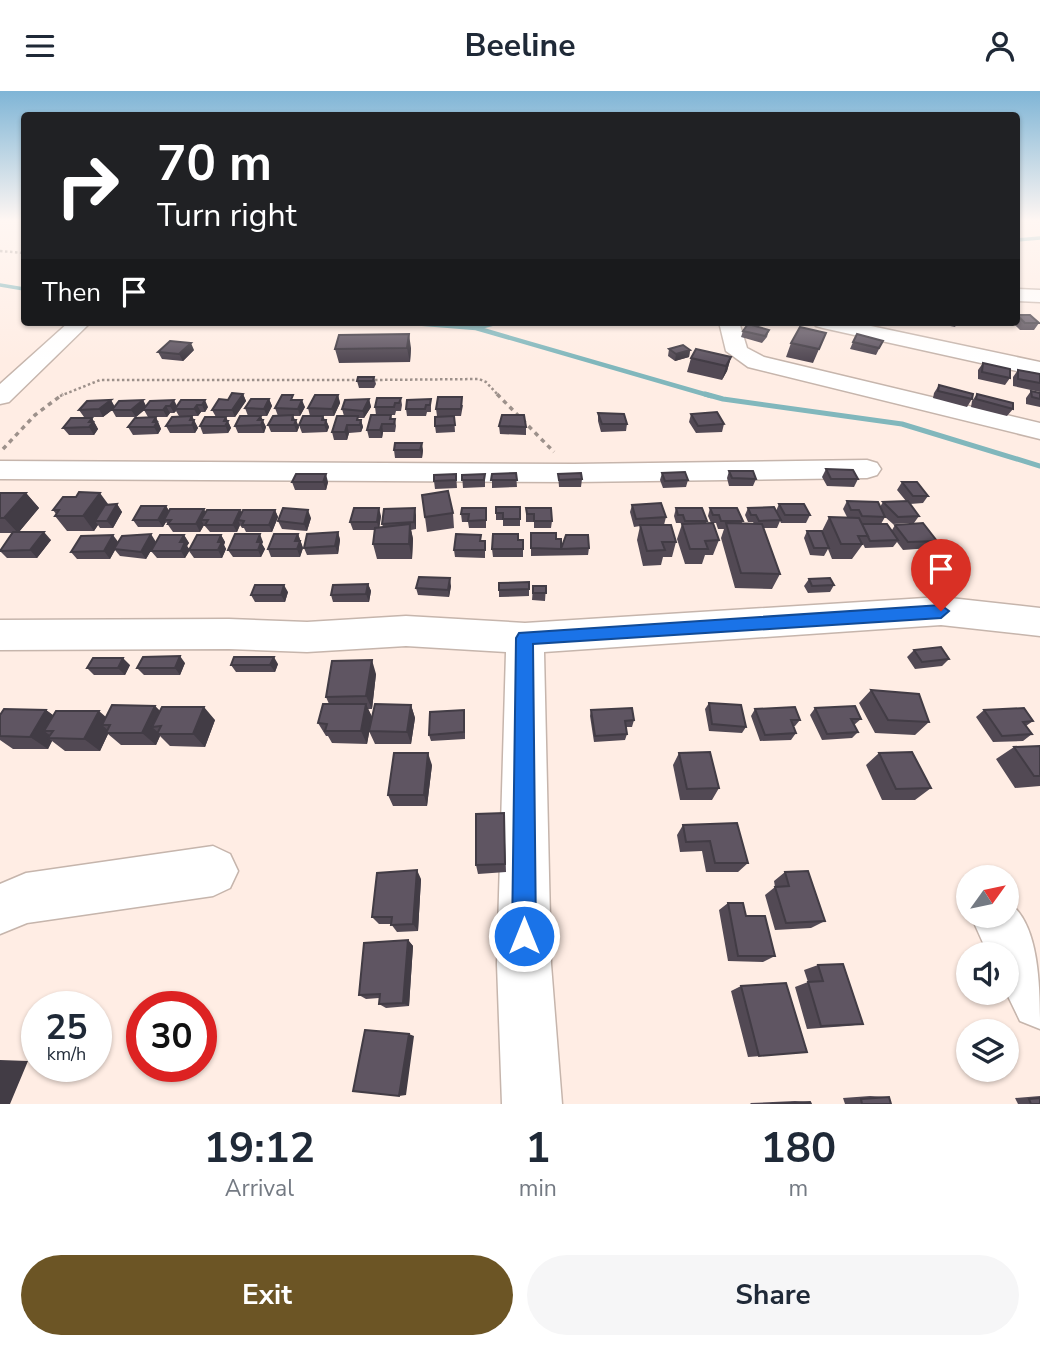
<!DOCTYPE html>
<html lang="en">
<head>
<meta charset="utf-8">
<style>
  :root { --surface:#fff; --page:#f6f6f7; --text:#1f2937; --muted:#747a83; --accent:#6c5525 }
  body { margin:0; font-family:"Nunito Sans",sans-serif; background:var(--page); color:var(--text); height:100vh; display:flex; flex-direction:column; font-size:26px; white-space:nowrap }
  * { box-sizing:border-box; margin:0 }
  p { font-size:23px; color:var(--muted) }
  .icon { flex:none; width:38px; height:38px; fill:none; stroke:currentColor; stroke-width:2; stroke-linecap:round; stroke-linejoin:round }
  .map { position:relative; height:1013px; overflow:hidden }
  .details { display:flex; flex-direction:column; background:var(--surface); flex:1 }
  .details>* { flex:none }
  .top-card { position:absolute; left:21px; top:21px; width:999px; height:214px; border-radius:7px; box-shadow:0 2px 5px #0004; background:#202124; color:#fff; overflow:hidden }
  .needle { width:46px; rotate:57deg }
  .tools { position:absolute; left:956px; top:774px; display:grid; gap:14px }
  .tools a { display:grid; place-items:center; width:63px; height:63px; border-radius:50%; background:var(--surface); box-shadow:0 2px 5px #0004; font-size:35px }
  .speed { position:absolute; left:21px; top:900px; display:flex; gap:14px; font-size:35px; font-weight:700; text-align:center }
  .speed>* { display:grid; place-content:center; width:91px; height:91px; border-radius:50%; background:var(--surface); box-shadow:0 2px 5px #0004; line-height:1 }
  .speed small { font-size:18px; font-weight:400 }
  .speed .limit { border:10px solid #d22; background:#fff; color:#111 }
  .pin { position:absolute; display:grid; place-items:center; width:60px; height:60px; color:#fff; margin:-72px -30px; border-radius:50% 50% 50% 0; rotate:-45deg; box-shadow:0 0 7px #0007 }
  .pin .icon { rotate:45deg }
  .me { position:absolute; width:77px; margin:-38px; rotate:0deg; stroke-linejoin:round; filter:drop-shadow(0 0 5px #0008) }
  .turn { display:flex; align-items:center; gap:24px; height:147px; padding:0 21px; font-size:32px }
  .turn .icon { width:91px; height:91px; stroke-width:2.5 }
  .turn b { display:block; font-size:49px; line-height:60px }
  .then { display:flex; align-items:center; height:66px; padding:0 21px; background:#0003; gap:14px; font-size:26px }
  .eta { display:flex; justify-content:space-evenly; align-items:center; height:119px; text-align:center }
  .eta b { font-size:42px; font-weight:700; line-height:49px }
  .primary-button { display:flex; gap:14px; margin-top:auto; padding:14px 21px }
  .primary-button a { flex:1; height:80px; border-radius:42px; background:var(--accent); color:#fff; font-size:28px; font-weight:700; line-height:80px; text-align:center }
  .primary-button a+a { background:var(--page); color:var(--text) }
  header { display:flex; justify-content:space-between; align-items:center; height:91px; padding:0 21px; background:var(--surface); font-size:32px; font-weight:700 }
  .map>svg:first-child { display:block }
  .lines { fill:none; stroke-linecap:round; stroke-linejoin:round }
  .stream-far2 { stroke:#81b7bc; stroke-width:3.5 }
  .stream-far1 { stroke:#81b7bc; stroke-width:4.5 }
  .stream { stroke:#81b7bc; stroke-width:5 }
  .minor-casing { stroke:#c6b5ac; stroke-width:3 }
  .path-far1 { stroke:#9d918b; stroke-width:2.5; stroke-dasharray:2.5 2.5; stroke-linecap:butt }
  .path { stroke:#9d918b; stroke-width:3.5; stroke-dasharray:4.5 4.5; stroke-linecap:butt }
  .minor { fill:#fff; fill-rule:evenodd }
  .wall { fill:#524954 }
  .shaded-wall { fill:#423c45 }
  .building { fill:#5f5562; stroke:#423c45; stroke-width:2 }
  .route { fill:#1a73e8; stroke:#114b97; stroke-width:2 }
</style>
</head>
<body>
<header><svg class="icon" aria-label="menu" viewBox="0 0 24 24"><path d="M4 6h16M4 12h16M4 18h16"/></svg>Beeline<svg class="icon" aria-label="person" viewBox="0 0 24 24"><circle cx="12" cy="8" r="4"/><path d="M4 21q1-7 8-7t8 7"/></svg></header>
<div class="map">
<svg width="1040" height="1013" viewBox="0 0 1040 1013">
  <rect width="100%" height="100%" fill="#ffede4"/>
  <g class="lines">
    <path class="stream-far2" d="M1017,149L1040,147
      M0,194L24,198"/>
    <path class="stream-far1" d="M400,231L476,237L711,305
      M476,237L499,231"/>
    <path class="stream" d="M705,303L723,308L902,333L1040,375"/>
    <g class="minor-casing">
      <path id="minor" d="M1017,198L1040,199V211L1017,210Z
        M69,231H91L9,311L0,313V293Z
        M719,231H739L747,257L764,266L1040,332V348L748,276L726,260Z
        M813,231H852L1040,271V285L823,237L816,235Z
        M867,369L877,372L881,378L877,384L867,387L574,391L0,388V370L574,373Z
        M941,506L1040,517V545L941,534L544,561L551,873L562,1013H502L497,873L506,561L406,555L307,561L229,558L0,559V529L229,528L307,531L406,525L525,532Z
        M213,755L230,763L238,780L230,797L213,805L27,832L0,843V793L26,782Z
        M1006,810C1040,829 1040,898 1040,938L1020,930L1006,901V863H988L975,834L979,824H1006Z"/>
    </g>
    <path class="path-far1" d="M0,160L24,162
      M370,289L479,288L486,291L499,305
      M60,305L100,289H361"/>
    <path class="path" d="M497,303L554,361
      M3,358L35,324L63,303"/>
    <use href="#minor" class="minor"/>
  </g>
  <path class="wall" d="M1017,224L1039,232L1034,239H1020L1012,231H1017Z
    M931,231H958L955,236Z
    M769,239L767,246L762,252L741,246L743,240Z
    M826,242L813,272L786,266L791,252Z
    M883,250L876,264L850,258L853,251Z
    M411,257L410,271L339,272L335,258Z
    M669,258L690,259L689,266L675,270L668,265Z
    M194,259L183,270L162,268L158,261Z
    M731,266L727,280L722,289L687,281L691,267Z
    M983,272L1010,287L1005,294L978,288V279Z
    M1018,279L1040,283V301L1013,295V286Z
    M374,286L376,293L374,297H359L357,290Z
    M939,294L972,308L967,316L933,307L934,302Z
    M1031,300L1040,302V316L1026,313V307Z
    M243,303L246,310L235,326H226L231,337L228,342L203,343L200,335L216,326L212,319L228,309Z
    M977,303L1013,318L1007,325L971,316L972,310Z
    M338,304L340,312L334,325H323L325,329H326L329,336L327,341L302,342L299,334L310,325L308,317Z
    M401,307L402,314L401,320H396L395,324H376L375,316Z
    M269,308L272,315L267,325H248L245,317Z
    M369,308L371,316L364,327H358L359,329H361L363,336L361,341L349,342L347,349H334L332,341L344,325L342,318Z
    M431,308V321H427L426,325H407L406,318Z
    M111,309L115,316L143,309L146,315H177L181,309L208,316L205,321H201L198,325H192L198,337L195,342H170L166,335L179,325L176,320L174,322H170L167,326H148L144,319L136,326H116L112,319L103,326H84L79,319Z
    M295,309L305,316L300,325H293L299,336L297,341H271L268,334L278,325L275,317Z
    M463,314L461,325H454L455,341L436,342L435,335L437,325L436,318Z
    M598,322L627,333L626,340L601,341L598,330Z
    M691,323L724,333L722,341L696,342L689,331Z
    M391,324L392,328H395L396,335L395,341H383L382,347H369L367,339Z
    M156,326L161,338L158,343L133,344L128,336Z
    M92,327L98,338L94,344H69L63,337Z
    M262,329L266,336L264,342H238L235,335Z
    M499,335L526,336V344L500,343Z
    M394,359H423L422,367H395Z
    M826,378L858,388L854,396L827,395L822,386Z
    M729,380L756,388L753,395H729L727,387Z
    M516,382L517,396L492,397V383Z
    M662,382L688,389L686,396L663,397L660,389Z
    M456,383L457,397L435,398L434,390Z
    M485,383V396L463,397L462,384Z
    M558,383L582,388L581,396H559Z
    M292,391H328L326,399H295Z
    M902,391L928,405L923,412L910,413L919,425L914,432L893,433L885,426L881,433L892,439L895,434L937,450L931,457L903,459L897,451L893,456L865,457L863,453L852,468H832L828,458L824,465L810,464L804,447L807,440H822L829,426L855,427L847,426L843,418L847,410L880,416L883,411L906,410L897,399Z
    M0,402H26L39,417L19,441L51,449L37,467H7L0,460L12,442H0Z
    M422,404L453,422L454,437L427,441Z
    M117,413L122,421L113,437H100L98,434L94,440H67L55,425L56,423L53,419Z
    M779,413L810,424L806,432H781L780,430L777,437H763L780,483L772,498L735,497L721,447L724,438H718L716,432H711L708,425L710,417L743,430L741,433H754L753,431H748L745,424L748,417L776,420Z
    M632,414L666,426L664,434L676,451L672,466H663L661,474L643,475L637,449L640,435L634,436L630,421Z
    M166,415L169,420L206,421L240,419L242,422L275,419L278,426L272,441H246L244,437H242L240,434L237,441H210L204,434L200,441H173L166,431L163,436H138L133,429Z
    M496,416H520V435H503V429H496Z
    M486,417V437H469L468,431H462L461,423Z
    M526,417L552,430L551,437H534V431H526Z
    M676,417L707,430L706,432L719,449L713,464H705L702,473H685L677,448L682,433L681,432H676L674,425Z
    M416,424V438L411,439L413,448L412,468H377L373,453L375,439H353L350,431L381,425L379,437L383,436L382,433Z
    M311,427L307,440L282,438L278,430Z
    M338,441L340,449L338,463L307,464L304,457Z
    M531,442L556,448L561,458L589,457L588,464L531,465Z
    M298,443L303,457L300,466H271L268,458Z
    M184,444L189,452L187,455L189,458L221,444L225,451L224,454L226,458L222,467H194L189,460L185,467H157L151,460Z
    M481,444V450H485V467L455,466L454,459Z
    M518,449H523V466H493L492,458Z
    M118,451H156L146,468L120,465L115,459L110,468H77L71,461Z
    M263,451L262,453L265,458L261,466H233L228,459Z
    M809,488L834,494L830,501L808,502L804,495Z
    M499,492L529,498V505L499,506Z
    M368,493L371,500L369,511H333L331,504Z
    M451,495L449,506L418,504L416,497Z
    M533,495H546L545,510L532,509Z
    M288,501L285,511H255L251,504Z
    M914,559L949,568L942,575L915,578L907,566Z
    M185,572L180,584H144L137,577Z
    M278,573L275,581H236L231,574Z
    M130,574L125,584H94L87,577Z
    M376,583L372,618H368L372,626L367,653L332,652L328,645H326L318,632L329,613L326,606Z
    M871,599L929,631L915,644L875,642L859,612Z
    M709,612L746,636L742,642L709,640L705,618Z
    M411,614L415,627L411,653H375L369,640Z
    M155,615L160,620L215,629L205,656L170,655L160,645L156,654H121L108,643L100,660H65L52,650L48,658H13L0,649V624L46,619L53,624L106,626Z
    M815,617L861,628L854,634L858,641L852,647L822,649L810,624Z
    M755,618L800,629L795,635H793L796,642L791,649L760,650L751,625Z
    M591,619L634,629L632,636H626L627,643L625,649L594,651L590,625Z
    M984,619L1033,630L1026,635L1032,643L1023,650L993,651L976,626Z
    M465,626V648L431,650L429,644Z
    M1040,655V695L1015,697L996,668L1014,656Z
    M679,662L719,697L712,709H680L673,674Z
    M879,662L931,697L915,709H882L866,674Z
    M432,674L427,715H393L388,704Z
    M504,722L506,781L478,783L476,774Z
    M683,734L748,772L738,781H706L702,760L680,761L677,744Z
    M785,781L825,830L811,837L775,839L765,804L775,796L774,790Z
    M421,788L418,840L397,841L391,833H379L372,826Z
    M728,812L746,825L775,865L763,871L728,870L719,819Z
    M408,849L413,855L409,915L386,917L379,913V907L366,908L359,904Z
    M818,874L863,933L847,935L807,938L795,896L808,891L804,879Z
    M741,895L807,961L748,966L731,900Z
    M870,1005L889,1006L891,1013H845L843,1007Z
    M1040,1005V1013H1018L1015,1007Z
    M795,1010L810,1011L811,1013H751L750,1012Z"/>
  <path class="shaded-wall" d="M409,243L411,257L410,271L407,257Z
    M191,252L194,259L183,270L179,263Z
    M690,259L689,266L675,270L676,263Z
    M731,266L727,280L722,289L726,275Z
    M243,303L246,310L235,326L232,319Z
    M338,304L340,312L334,325L332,318Z
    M269,308L272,315L267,325L264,318Z
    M369,308L371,316L364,327L363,320Z
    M111,309L115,317L103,326L99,318Z
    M143,309L147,317L136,326L131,319Z
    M174,309L178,317L175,318L176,320L174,322L170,315Z
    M205,309L208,316L205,321L202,314Z
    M302,309L305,316L300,325L298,318Z
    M197,314L201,321L198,325L194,318Z
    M166,315L170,322L167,326L163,319Z
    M293,324L295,331L296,329L299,336L297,341L292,329Z
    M192,325L198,337L195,342L190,329Z
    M261,325L266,336L264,342L258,329Z
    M323,325L325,331L326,329L329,336L327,341L322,329Z
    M156,326L161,338L158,343L154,336L153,331Z
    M226,326L231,337L228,342L224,330Z
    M92,327L98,338L94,344L89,336V331Z
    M361,329L363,336L361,341L360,334Z
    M382,333L383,341L382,347L380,339Z
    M347,334L349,342L347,349L345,341Z
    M422,352L423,359L422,367L420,359Z
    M326,383L328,391L326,399L323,391Z
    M26,402L39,417L18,442L4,427Z
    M100,402L111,417L95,430L98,434L94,440L83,425Z
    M117,413L122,421L113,437L107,430Z
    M166,415L171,423L164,429L166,431L163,436L158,429Z
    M379,417L381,425L379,439L377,431Z
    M415,417L416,424V438L414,431Z
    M204,418L208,426L201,429L204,434L200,441L196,433Z
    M240,419L244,426L238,429L240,434L237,441L233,434Z
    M275,419L278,426L272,441L269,434Z
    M308,419L311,427L307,440L304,433Z
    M410,433L413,448L412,468L409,453Z
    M44,441L51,449L37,467L30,459Z
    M338,441L340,449L338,463L335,455Z
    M151,443L156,451L146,468L141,461Z
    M260,443L263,451L262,453L265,458L261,466L258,459L257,451Z
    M298,443L303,457L300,466L297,458L295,450Z
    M113,444L119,452L110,468L104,460Z
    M184,444L189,452L187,455L190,459L185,467L181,460L180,451Z
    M221,444L225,451L224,454L226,458L222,467L218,459V451Z
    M450,487L451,495L449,506L448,499Z
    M368,493L371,500L369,511L366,503Z
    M284,494L288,501L285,511L281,504Z
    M180,565L185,572L180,584L175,577Z
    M274,566L278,573L275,581L270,574Z
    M123,567L130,574L125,584L118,577Z
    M372,569L376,583L372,618L366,605Z
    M366,613L372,626L367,653L361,640Z
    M411,614L415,627L411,653L407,641Z
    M155,615L168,628L161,635L152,636L160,643H157L160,645L156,654L142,642Z
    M204,616L215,629L205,656L193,643Z
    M46,619L63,632L53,640H44L54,647H48L52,650L48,658L30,646Z
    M99,620L114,633L110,634H102L110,641L106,642L108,643L100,660L84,648Z
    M428,662L432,674L427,715L424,704Z
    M417,779L421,788L418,840L413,833Z
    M408,849L413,855L409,915L403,912Z
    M409,943L414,945L406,1004L399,1005Z
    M0,969L28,970L10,1013H0Z"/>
  <path class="building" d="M1017,224H1030L1039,232H1025Z
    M748,233L769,239L765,245L743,240Z
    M800,236L826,242L819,258L791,252Z
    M409,243L407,257L335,258L339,244Z
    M857,243L883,250L879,257L853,251Z
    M170,250L191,252L179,263L158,261Z
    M683,254L690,259L676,263L669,258Z
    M696,258L731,266L726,275L691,267Z
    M983,272L1010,278V287L982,281Z
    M1018,279L1040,283V292L1018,288Z
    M358,286H374L373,290H357Z
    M939,294L973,303L972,308L938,300Z
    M1031,300L1040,302V308L1032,306Z
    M232,302L243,303L232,319H212L219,308L228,309Z
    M977,303L1013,312V318L976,308Z
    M282,304H293L291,309H302L298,318L275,317Z
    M315,304H338L332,318L308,317Z
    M438,306H462L461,318H436Z
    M377,307H401L399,312H395L394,316H375Z
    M251,308H269L264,318L245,317Z
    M369,308L363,320L342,318L345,309Z
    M431,308L430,314H426L425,318H406L407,309Z
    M111,309L99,318L79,319L87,310Z
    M143,309L131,319H112L119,310Z
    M174,309L170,315H166L163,319H143L150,310Z
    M181,309H205L202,314H197L194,318H175Z
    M717,321L724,333L698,335L691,323Z
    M598,322L624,323L627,333H602Z
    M293,324L292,329H296L294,334H268L273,325Z
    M371,324H391L390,328H395L394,333H382L380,339H367Z
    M502,324H524L526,336L499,335Z
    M192,325L190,329H194L192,334L166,335L172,326Z
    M240,325H261L258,329H263L261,334L235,335Z
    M303,325H323L322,329H326L325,334H299Z
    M337,325H358L357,329H361L360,334H347L345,341H332Z
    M454,325L455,334L435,335V326Z
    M156,326L153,331H157L154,336H128L135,327Z
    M205,326H226L224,330H228L225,335H200Z
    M71,327H92L89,331H93L89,336L63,337Z
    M395,352H422L420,359H394Z
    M826,378L853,379L858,388H831Z
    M729,380H753L756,388L732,387Z
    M685,381L688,389L665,390L662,382Z
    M516,382L517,389H491L492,383Z
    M581,382L582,388L559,389L558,383Z
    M296,383H326L323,391H292Z
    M456,383V389L434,390V384Z
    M485,383L484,389H462V384Z
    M902,391H917L928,405H913Z
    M448,400L453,422L425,426L422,404Z
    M79,401L100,402L83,425H55L59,419H53L63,406H76Z
    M0,402H26L4,427H0Z
    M847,410L878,411L885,426L862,425L859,419H851Z
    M908,410L919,425L898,426L883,411Z
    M661,412L666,426L636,428L632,414Z
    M117,413L107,430H95L105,414Z
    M779,413H804L810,424H785Z
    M141,415H166L158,429H133Z
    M496,416H520V428H503V422H496Z
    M774,416L781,429L759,430L756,424H751L748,417Z
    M283,417L308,419L304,433L278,430Z
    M354,417H379L377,431H350Z
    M415,417L414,431L382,433L384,418Z
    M462,417H486V429L468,430L469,423H461Z
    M526,417H551L552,430H534V423H527Z
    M676,417H702L707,430H685L683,424H678Z
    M710,417H737L743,430H721L719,424H713Z
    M170,418H204L196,433H168L171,429H164Z
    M207,419H240L233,434H205L208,429H201Z
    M243,419H275L269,434H242L244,430L238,429Z
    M829,426L859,427L868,445H858L862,453H841Z
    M713,432L719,449L705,450L708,458H690L682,433Z
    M726,432L762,433L780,483L741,482Z
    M923,432L937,450L908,451L895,434Z
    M410,433L409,453H373L375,437Z
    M862,433H887L898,449L870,450Z
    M640,434H671L676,451H662L665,459L647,460Z
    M807,440H822L829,457H814Z
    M13,441H44L30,459L0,460Z
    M338,441L335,455L304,457L307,443Z
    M531,442H556V448H561V458L566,444H588L589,457L561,458L531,457Z
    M151,443L141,461L114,458L122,445Z
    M235,443H260L257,451H261L258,459H228Z
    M274,443H298L295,450H300L297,458H268Z
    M456,443L481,444L480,450H485V459H454Z
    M493,443H518V449H523V458H492Z
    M113,444L104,460L71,461L81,445Z
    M160,444H184L180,451H185L181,460H151Z
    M197,444H221L218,451H222L218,459H189Z
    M419,486L450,487L448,499L416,497Z
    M830,487L834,494L812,495L809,488Z
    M529,491V498L499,499V492Z
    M368,493L366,503L331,504L333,494Z
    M255,494H284L281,504H251Z
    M533,495H546V502H533Z
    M941,556L949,568L922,571L914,559Z
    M180,565L175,577H137L143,566Z
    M234,566H274L270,574H231Z
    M93,567H123L118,577H87Z
    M372,569L366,605L326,606L332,570Z
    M871,599L919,603L929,631L888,629Z
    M709,612L741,614L746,636L712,633Z
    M323,613H366L361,640H325L327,633L318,632Z
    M375,613L411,614L407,641L369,640Z
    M112,614L155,615L142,642H106L110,634H102Z
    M855,615L861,628H851L858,641L827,643L815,617Z
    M162,616H204L193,643H157L161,635L152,636Z
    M795,616L800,629H791L796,642L765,644L755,618Z
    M632,617L634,629L625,630L627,643L595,645L591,619Z
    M1024,617L1033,630L1023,631L1032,643L1002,645L984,619Z
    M4,618L46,619L30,646L0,645V624Z
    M464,619V641L429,644L430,621Z
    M56,620H99L84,648L48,647L53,640H44Z
    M1040,655V685H1034L1014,656Z
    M710,661L719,697L687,698L679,662Z
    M912,661L931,697L896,698L879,662Z
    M394,662H428L424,704H388Z
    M504,722L505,773L476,774V723Z
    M737,732L748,772H715L710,750L686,751L683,734Z
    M417,779L413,833L391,834L392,826H372L377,782Z
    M808,780L825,830L786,832L775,796L789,795L785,781Z
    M728,812H743L746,825H765L775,865H738Z
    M408,849L403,912L379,913L380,903L359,904L364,852Z
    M843,873L863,933L821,935L808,891L823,890L818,874Z
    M786,892L807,961L759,965L741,895Z
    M365,939L409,943L399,1005L353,1000Z
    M889,1006L891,1013H862L861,1008Z
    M1040,1007V1013H1031L1029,1008Z
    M810,1011L811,1013H770Z"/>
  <linearGradient id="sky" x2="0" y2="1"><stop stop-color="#7fb5d6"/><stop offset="0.48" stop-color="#fff7f3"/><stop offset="1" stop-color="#fff7f3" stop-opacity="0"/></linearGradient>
  <rect width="1040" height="270" fill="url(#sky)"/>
  <path class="route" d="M941,514L949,520L941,527L533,553L536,845L532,854L524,857L515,854L512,845L516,547L519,542Z"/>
</svg>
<div class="tools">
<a><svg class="needle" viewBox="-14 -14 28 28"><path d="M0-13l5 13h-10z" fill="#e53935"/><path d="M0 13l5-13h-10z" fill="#747a83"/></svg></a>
<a><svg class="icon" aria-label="sound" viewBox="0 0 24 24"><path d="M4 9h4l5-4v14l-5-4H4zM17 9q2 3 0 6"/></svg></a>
<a><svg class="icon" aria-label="layers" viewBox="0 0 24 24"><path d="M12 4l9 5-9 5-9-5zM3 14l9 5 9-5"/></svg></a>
</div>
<div class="speed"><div>25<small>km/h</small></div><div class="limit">30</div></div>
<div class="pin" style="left:941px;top:520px;background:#d93025"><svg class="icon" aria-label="arrive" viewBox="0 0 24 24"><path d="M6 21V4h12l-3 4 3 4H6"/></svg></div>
<svg class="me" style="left:524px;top:845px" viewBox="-20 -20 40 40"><circle r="17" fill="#1a73e8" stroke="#fff" stroke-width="3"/><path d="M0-11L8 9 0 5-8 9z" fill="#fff"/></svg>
<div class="top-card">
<div class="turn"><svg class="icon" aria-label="right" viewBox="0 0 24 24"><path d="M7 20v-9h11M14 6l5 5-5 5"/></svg><div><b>70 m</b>Turn right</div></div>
<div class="then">Then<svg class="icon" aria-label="arrive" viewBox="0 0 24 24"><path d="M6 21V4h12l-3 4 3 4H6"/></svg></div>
</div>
</div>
<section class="details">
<div class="eta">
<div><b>19:12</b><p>Arrival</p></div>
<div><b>1</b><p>min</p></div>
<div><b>180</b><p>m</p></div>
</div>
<div class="primary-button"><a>Exit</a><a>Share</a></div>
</section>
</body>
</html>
